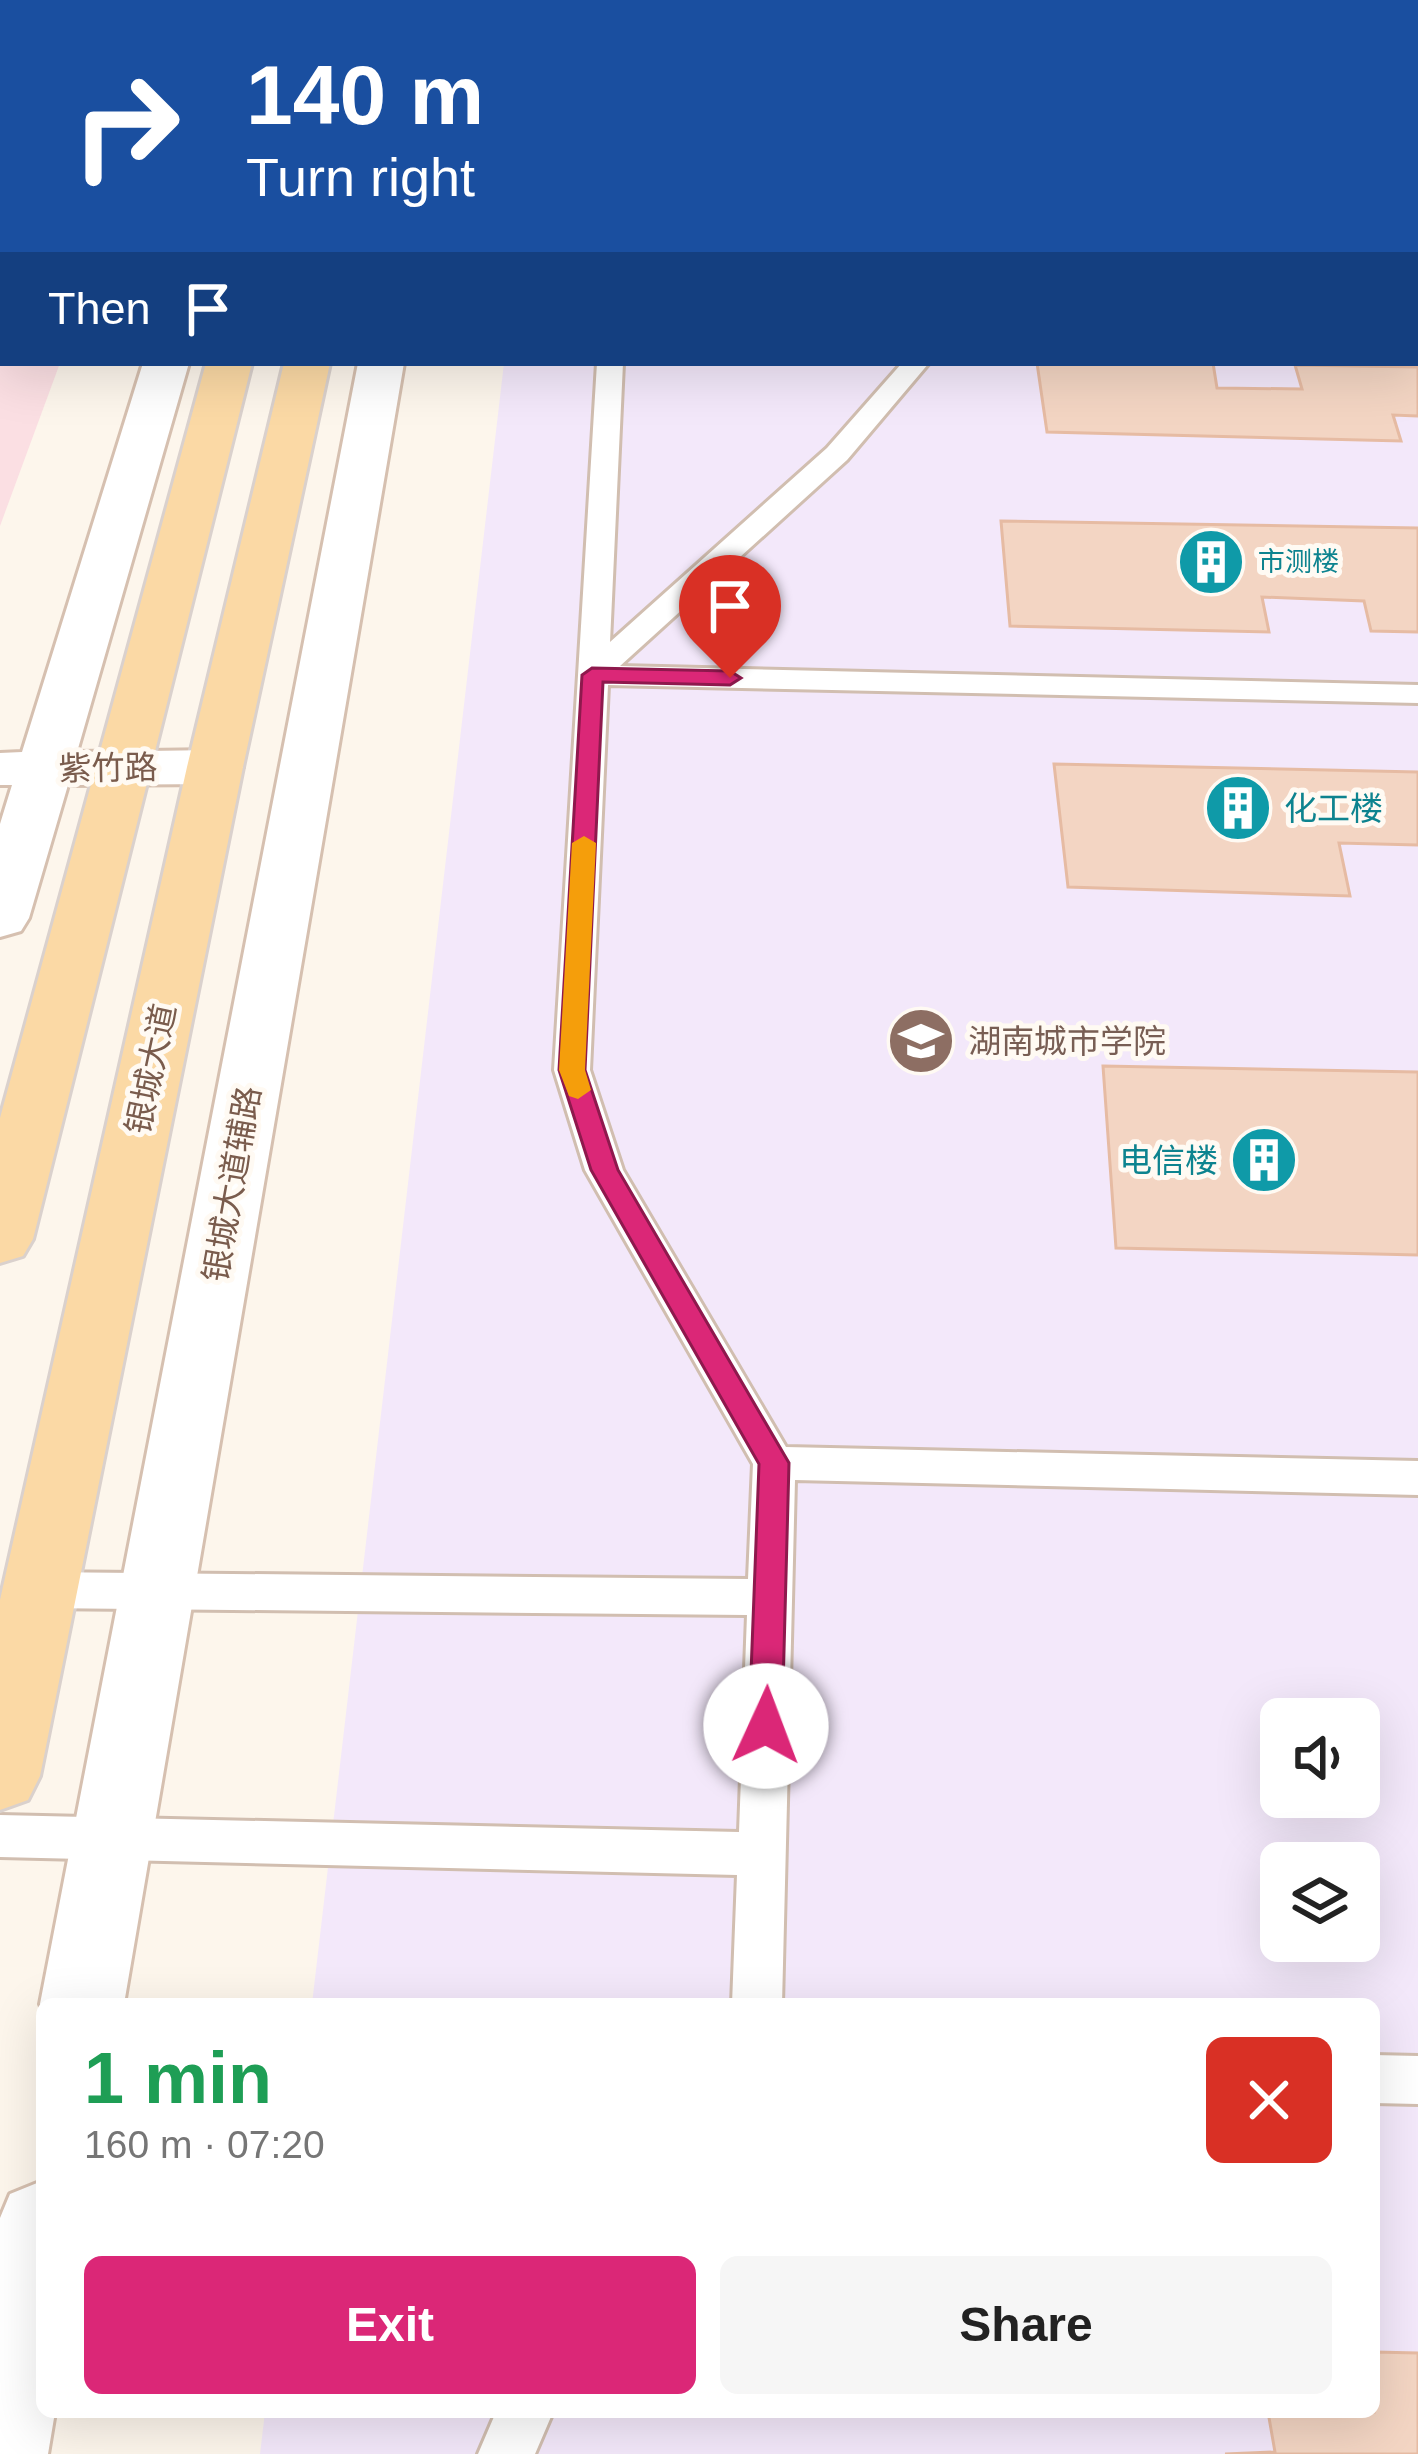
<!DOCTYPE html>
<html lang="en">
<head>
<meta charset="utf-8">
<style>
  :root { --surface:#fff; --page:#f6f6f6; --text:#222; --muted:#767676; --accent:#db2777 }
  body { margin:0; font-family:Arial,"Noto Sans SC",sans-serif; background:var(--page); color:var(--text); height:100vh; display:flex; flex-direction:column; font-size:45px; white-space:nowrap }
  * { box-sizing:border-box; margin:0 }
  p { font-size:39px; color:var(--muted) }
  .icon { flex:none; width:66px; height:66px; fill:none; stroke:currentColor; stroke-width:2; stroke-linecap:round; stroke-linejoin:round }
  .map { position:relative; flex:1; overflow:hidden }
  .side { position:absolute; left:36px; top:1998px; width:1344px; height:420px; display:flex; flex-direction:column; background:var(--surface); border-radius:18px; box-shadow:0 12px 48px #0002 }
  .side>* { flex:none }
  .banner { position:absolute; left:0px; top:0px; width:1419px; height:366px; box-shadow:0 12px 48px #0002; background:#1a4fa0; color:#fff; overflow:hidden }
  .controls { position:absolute; left:1260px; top:1698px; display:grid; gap:24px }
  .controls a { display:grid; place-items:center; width:120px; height:120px; border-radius:18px; background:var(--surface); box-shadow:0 12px 48px #0002; font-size:60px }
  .pin { position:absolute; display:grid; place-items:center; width:102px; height:102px; color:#fff; margin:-123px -51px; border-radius:50% 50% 50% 0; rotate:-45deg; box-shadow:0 0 12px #0007 }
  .pin .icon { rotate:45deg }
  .me { position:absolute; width:132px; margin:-66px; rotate:2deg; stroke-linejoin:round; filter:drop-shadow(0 0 9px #0008) }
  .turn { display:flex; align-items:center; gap:42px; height:252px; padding:0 48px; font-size:54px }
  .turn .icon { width:156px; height:156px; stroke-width:2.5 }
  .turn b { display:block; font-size:84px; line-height:102px }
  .then { display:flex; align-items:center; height:114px; padding:0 48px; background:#0003; gap:24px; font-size:45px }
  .round { display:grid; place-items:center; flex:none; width:126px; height:126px; border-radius:18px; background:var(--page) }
  .summary { display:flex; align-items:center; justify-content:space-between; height:204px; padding:0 48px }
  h1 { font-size:72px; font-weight:700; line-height:90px; color:#1e9e55 }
  .action { display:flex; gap:24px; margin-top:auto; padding:24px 48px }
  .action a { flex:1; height:138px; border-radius:18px; background:var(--accent); color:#fff; font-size:48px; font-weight:700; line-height:138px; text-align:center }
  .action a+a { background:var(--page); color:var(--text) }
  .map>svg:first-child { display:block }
  .education { fill:#f3e8fa; fill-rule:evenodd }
  .medical { fill:#fbdfe3 }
  .building { fill:#f3d5c3; stroke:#e6bba3; stroke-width:3 }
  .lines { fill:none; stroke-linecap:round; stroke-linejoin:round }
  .lane-casing { stroke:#d1beb0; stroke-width:6 }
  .secondary-casing { stroke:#d6c0b0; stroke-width:6 }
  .primary-casing { stroke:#dad1cd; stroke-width:6 }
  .lane { fill:#fff; fill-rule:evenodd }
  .secondary { fill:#fff; fill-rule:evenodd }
  .primary { fill:#fbd9a5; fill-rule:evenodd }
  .route { fill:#db2777; stroke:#8e194d; stroke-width:3 }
  .slow { fill:#f59e0b }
  .labels { text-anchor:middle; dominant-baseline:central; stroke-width:10; stroke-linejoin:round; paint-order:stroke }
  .far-culture-label { font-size:27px; fill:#0d838f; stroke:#fffaf3; text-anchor:start }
  .street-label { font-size:33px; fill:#7a5c4d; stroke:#fffaf3 }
  .culture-label { font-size:33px; fill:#0d838f; stroke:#fffaf3; text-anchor:start }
  .education-label { font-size:33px; fill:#785e54; stroke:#fffaf3; text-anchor:start }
</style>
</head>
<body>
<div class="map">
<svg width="1418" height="2454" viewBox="0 0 1418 2454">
  <rect width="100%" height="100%" fill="#fdf6ec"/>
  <path class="education" d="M546,0H1418V2454H260L265,2412H1374V2004H312L504,363H1416V3ZM1281,1719H1359V1797H1281ZM1281,1863H1359V1941H1281Z"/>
  <path class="medical" d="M0,92L3,363H60L0,526Z"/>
  <path class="building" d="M705,0H863V3H705Z
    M1060,0H1418V11L1416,3Z
    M1037,363H1213L1217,388L1302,389L1295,365L1418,367V416L1393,415L1401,441L1047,432Z
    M1001,521L1418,528V632L1371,631L1364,601L1262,597L1269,632L1010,626Z
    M1054,764L1418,772V845L1339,843L1350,896L1068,887Z
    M1103,1066L1418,1072V1255L1116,1248Z
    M1374,2352L1418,2353V2454H1225L1275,2452L1268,2412H1374Z"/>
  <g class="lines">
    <g class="lane-casing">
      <path id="lane" d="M621,0H643V3H621Z
        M944,0H966V3H944Z
        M0,12H3V26H0Z
        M1416,20H1418V34H1416Z
        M0,48H3V62H0Z
        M1416,144H1418V163H1416Z
        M1416,329H1418V345H1416Z
        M597,363H623L610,642L827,448L902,363H929L847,460L620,666L1418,685V703L608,685L590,1070L623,1170L786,1447L1418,1461V1495L795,1480L782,2004H732L737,1875L0,1857V1815L739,1832L747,1615L40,1608L24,1603L18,1590L24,1577L40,1572L748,1579L753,1464L585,1170L554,1070Z
        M1374,2055L1418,2056V2104L1374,2103Z
        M496,2412H553L535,2454H478Z"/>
    </g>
    <g class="secondary-casing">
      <path id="secondary" d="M256,0H292V3H256Z
        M143,363H189L77,752L215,750L234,755L243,767L234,779L215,784L68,785L29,918L21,931L0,937V824L12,785H0V753L22,752Z
        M358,363H404L124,2004H42V2009L40,2004Z
        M42,2181V2412H55L48,2454H0V2218L10,2194Z"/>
    </g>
    <g class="primary-casing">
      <path id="primary" d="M372,0H408V3H372Z
        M206,363H252L33,1239L23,1256L0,1263V1118Z
        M284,363H330L243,767L40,1776L28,1800L0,1810V1600L187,767Z"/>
    </g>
    <use href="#lane" class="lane"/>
    <use href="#secondary" class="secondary"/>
    <use href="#primary" class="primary"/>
  </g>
  <path class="route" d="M592,668L730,671L741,678L730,685L603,682L585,1070L618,1170L789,1463L782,1726L777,1735L766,1739L754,1735L749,1726L759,1464L591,1170L559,1070L582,675Z"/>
  <path class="slow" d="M584,836L596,843L585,1070L591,1090L578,1099L569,1096L559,1070L572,843Z"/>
  <defs>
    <g id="building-disc" transform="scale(3.45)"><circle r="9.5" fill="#0f9aa8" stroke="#fffaf3"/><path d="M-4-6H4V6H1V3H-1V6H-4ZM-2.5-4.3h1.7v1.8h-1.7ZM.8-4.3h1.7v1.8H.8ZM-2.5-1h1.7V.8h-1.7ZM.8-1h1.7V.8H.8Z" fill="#fff"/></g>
    <g id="university-disc" transform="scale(3.45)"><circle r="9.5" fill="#8d6e63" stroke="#fffaf3"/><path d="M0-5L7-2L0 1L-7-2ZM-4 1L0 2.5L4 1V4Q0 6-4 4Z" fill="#fff"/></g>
  </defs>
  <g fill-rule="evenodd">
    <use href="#building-disc" x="1211" y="562"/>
    <use href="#building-disc" x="1238" y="808"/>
    <use href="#university-disc" x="921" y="1041"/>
    <use href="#building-disc" x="1264" y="1160"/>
  </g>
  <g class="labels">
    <g class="far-culture-label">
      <text x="1258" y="562">市测楼</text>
    </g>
    <g class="street-label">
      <text transform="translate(108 768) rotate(-1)">紫竹路</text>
      <text transform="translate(151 1069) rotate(-78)">银城大道</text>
      <text transform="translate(232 1184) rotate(-80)">银城大道辅路</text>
    </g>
    <g class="culture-label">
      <text x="1284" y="808">化工楼</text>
      <text x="1218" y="1160" text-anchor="end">电信楼</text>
    </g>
    <g class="education-label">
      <text x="968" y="1041">湖南城市学院</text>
    </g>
  </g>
</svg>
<div class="controls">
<a><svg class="icon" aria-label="sound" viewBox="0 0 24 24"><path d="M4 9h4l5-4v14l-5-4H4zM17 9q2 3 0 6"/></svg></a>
<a><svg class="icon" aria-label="layers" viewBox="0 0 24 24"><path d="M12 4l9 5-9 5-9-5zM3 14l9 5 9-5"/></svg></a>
</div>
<div class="pin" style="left:730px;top:678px;background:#d93025"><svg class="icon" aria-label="arrive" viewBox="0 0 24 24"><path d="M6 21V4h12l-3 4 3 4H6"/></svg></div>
<svg class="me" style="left:766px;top:1726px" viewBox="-20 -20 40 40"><circle r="19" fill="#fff"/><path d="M0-13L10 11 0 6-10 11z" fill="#db2777"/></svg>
<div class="banner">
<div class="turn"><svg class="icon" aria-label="right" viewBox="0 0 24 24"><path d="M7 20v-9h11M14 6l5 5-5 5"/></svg><div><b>140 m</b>Turn right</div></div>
<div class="then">Then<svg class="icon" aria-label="arrive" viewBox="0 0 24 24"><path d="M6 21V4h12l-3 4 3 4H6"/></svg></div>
</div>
<section class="side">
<div class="summary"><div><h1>1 min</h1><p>160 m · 07:20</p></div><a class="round" style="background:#d93025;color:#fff"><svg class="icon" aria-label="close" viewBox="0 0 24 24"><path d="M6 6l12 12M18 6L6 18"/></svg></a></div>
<div class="action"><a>Exit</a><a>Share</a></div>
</section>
</div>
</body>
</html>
